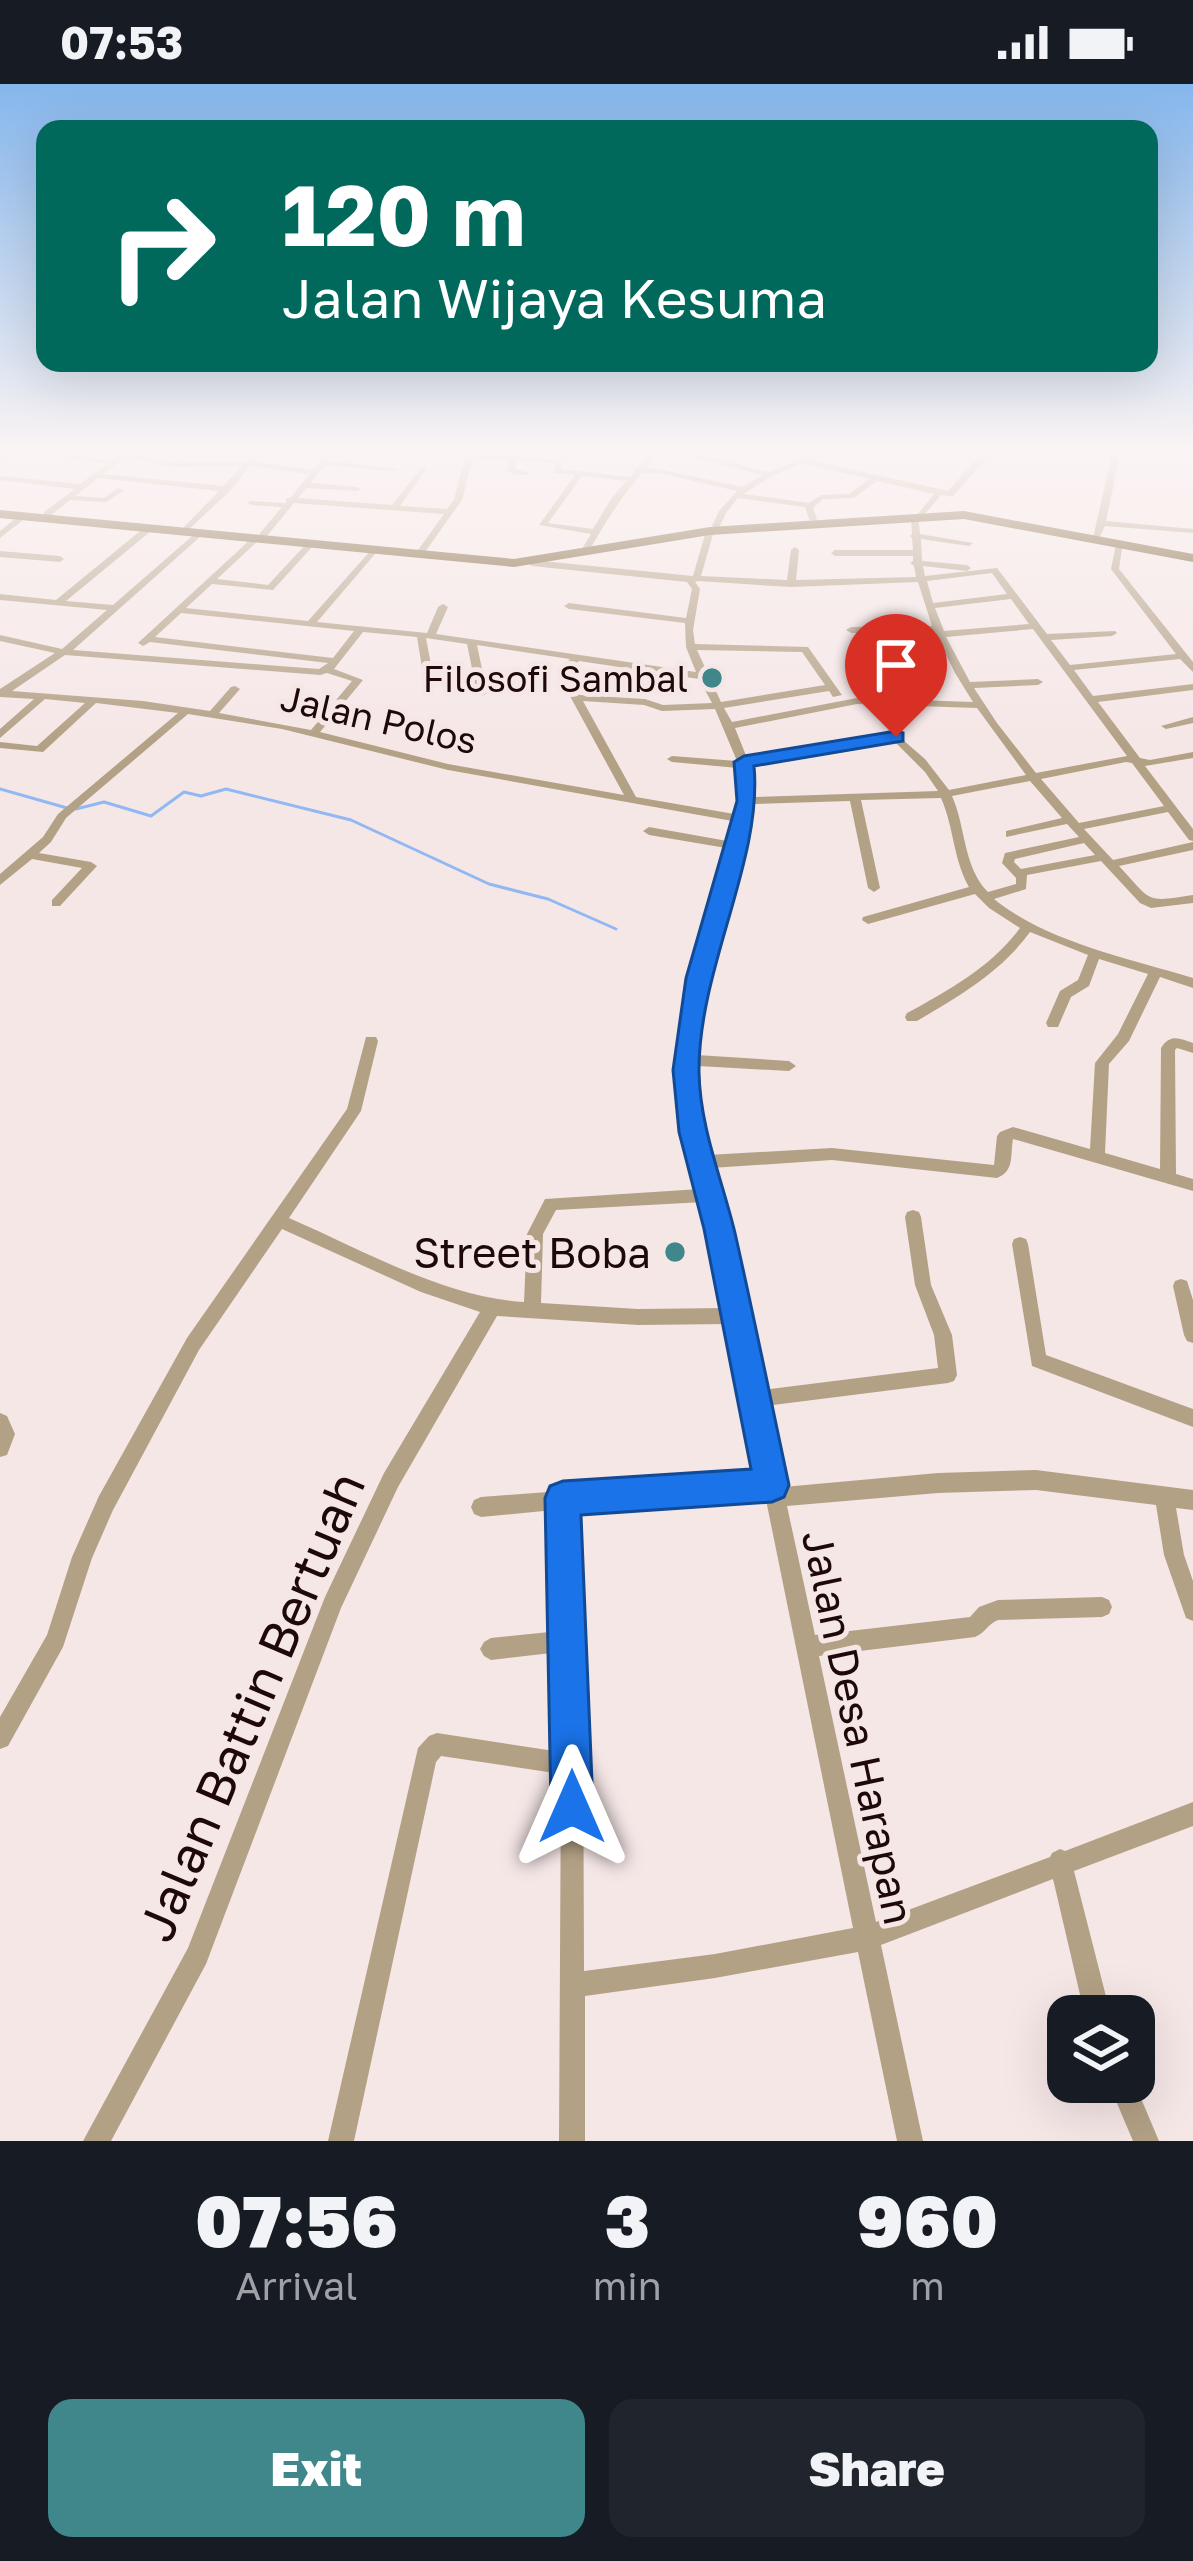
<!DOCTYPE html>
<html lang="en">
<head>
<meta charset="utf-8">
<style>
  :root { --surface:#171b24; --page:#20242c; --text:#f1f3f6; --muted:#9ea1a6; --accent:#3f878a }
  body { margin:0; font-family:"Golos Text",sans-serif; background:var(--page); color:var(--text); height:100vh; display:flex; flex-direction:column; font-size:45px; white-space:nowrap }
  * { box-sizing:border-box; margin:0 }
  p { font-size:39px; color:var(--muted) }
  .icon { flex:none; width:66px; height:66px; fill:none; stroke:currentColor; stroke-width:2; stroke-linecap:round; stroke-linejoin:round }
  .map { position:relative; height:2057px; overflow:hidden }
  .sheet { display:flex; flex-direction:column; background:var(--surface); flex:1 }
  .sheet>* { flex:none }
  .guide { position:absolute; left:36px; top:36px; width:1122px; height:252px; border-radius:24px; box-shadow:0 12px 48px #0002; background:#00695c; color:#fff; overflow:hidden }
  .fabs { position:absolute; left:1047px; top:1911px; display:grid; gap:24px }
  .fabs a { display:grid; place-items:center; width:108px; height:108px; border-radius:24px; background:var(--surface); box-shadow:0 12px 48px #0002; font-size:60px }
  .pin { position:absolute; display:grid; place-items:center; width:102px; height:102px; color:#fff; margin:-123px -51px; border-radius:50% 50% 50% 0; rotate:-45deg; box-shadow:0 0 12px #0007 }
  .pin .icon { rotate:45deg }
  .me { position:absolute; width:132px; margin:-66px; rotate:0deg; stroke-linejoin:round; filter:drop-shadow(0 0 9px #0008) }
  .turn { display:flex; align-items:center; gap:42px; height:252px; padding:0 48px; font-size:54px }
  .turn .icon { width:156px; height:156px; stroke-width:2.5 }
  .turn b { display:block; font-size:84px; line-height:102px }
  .eta { display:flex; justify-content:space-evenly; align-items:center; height:204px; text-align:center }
  .eta b { font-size:72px; font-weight:800; line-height:84px }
  .primary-button { display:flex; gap:24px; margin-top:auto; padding:24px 48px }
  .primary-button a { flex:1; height:138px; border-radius:24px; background:var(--accent); color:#fff; font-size:48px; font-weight:800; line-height:138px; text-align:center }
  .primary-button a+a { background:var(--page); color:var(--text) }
  .status { display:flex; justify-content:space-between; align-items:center; height:84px; padding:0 60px; background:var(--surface); direction:ltr }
  .status svg { height:33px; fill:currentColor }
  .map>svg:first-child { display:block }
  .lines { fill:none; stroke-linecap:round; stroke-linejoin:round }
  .stream { stroke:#91b8f3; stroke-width:3 }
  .minor { fill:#b3a186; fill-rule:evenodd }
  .highway { fill:#6b4f1d; fill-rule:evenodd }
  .route { fill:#1a73e8; stroke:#114b97; stroke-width:3 }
  .poi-dot { fill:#3f878a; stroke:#f6e7e7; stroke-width:4.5 }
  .labels { text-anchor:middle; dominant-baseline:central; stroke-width:10; stroke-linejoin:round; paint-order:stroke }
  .far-poi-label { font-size:36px; fill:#1e0809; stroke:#f6e7e7; text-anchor:end }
  .far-street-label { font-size:36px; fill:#1e0809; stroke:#f6e7e7 }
  .poi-label { font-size:42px; fill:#1e0809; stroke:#f6e7e7; text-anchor:end }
  .street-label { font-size:42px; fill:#1e0809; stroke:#f6e7e7 }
  .near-street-label { font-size:51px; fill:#1e0809; stroke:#f6e7e7 }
</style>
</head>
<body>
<div class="status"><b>07:53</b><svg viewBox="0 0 49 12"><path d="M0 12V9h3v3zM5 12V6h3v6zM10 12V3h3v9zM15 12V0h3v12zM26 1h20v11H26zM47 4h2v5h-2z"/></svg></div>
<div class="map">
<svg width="1193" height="2057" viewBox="0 0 1193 2057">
  <rect width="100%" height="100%" fill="#f6e7e7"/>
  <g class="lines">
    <path class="stream" d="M0,705L67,724
      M76,725L104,718L151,732L184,708L201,712L226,705L351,736L489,800L548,815L616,845"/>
    <path class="minor" d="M3,370H13L0,377V372Z
      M44,370H66L112,377L120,370H132L174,379L246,378L254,370H262L254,378L313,386L326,370H334L328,377L397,385L393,387L325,381L310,399L357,403L361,405L357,407L306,404L298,414L392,421L423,382L427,384L400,422L447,425L454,416L466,370L554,375L562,377L561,385L630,393L634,388L633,384H638L650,370H658L646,384L659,385L742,403L763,391L681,370H696L769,388L812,371L816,373L810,376L948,407L981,370H986L987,374L953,412L941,411L924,431H918L920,450L973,459L969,462L921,455L922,477L967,481L971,484L967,487L923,482L925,492L997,484L1047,550L1115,547L1117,549L1112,552L1051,556L1070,581L1176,570L1111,485L1116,460L1123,458L1119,485L1193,578V588L1180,575L1074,586L1093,612L1193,600V606L1098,618L1140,674L1150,676L1193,668V674L1145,682L1193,745V757L1189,756L1168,728L1084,745L1113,776L1193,758V766L1119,782C1152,817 1144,819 1193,811V819L1151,824L1140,819L1101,777L1027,791L1026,805L994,815C1047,858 1128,874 1193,894V904L1160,893L1129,957L1109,980L1105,1069L1160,1085L1161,964C1170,950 1179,954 1193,959V969L1177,964L1175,966L1176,1090L1193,1095V1107L1013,1055C1010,1071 1015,1087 997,1094L832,1076L711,1084L727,1145L762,1306L938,1284L934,1251L915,1201L905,1133L907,1128L913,1126L919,1128L921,1133L931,1201L952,1251L957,1291L954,1297L948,1299L765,1322L783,1403L938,1389L1036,1386L1193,1406V1426L1176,1424L1184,1471L1193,1497V1537L1186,1534L1164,1471L1156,1421L1036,1406L938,1409L787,1422L815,1551L970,1533L979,1523L998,1516L1102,1513L1109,1516L1112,1523L1109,1530L1102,1533L998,1536C988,1540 985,1549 975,1553L819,1572L876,1838L1050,1773L1052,1769L1060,1765L1065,1767L1193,1718V1742L1074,1787L1111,1932H1085L1053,1795L881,1861L923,2057H897L858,1868L715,1894L585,1912V2057H559L561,1690L441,1672L436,1678L354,2057H328L418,1664L429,1652L437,1649L561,1668L560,1568L491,1576L484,1572L480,1565L484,1558L491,1554L559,1547L554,1426L481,1433L474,1430L471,1423L474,1416L481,1413L761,1392L730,1240L638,1241L497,1232L398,1403L341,1524L206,1880L111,2057H83L188,1864L325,1513L384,1389L480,1228L421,1208L282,1145L199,1266L113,1426L92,1474L63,1563L8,1662L0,1665V1633L47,1551L72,1473L99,1412L187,1254L347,1025L366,953H376L378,957L361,1027L289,1134C363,1166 443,1213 524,1218L527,1150L545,1115L700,1105L686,1032L683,980L681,976L694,890L732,765L649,751L643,747L649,743L733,758L738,738L448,686L282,645L188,630L66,734L51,758L39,769L91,778L97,782L60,822H52V816L82,784L32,775L0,801V790L43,753L58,730L178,629L96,619L43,668L0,664V658L37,662L85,619L45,615L0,654V645L34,615L0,613V605L55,569L0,557V551L62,565L107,526L0,516V510L56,516L145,443H151V447L66,517L113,521L198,447L201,448V452L73,566L319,585L328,579L150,558L143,562L138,559L252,454L259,456L217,495L268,501L306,460L313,462L273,506L212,500L186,524L308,537L372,465L376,468L375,470L317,538L427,549L438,523L443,520L448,523L436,550L696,588L686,563L685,539L569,525L564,522L569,519L686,534L692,505L687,498L532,482L528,479L532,476L693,492L706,447L710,445L714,447L701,492L787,496L791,466L795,463L799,466L796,496L916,493L914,482L910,479L913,477V472H835L831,469L835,466H913L912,454L910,452L912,450L911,432L918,430L934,410L877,397L854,414L823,415L813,424L817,435L813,437L809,435L805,423L738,414L726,429L719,444H716L712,442L719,427L737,407L659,389H642C620,414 605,439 589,467L586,468L582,465L591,450L539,441L575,391L554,389L555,380L553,379L516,377L515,385L530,389C525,393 512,391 507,387L509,377L473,374L462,416L425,468L422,469L418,466L444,430L294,419L266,453H260V449L282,423L252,421L248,419L249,417L286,419V414H290L310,390L250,382L230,407L187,447H184V443L219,407L98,394L75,412L104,414L118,404L125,406L106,418L70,416L50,432H44V428L75,405L0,396V392L80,400L107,380ZM125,373L174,383L242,382L223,402L103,390ZM802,379H803L869,395L849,410L821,411L809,419L743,410L772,392ZM582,392L626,397L611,415L593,445L548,439ZM992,489L1007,510L933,519L927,497ZM698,497L791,503L918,498L932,542L851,543L846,546L851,549L935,548L955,589L973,618L857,614L732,638L724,624L829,607L833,613L842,611L808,563L695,560L693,546L700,505L695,498ZM1011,515L1029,540L944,547L935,524ZM181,529L354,547L333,574L155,553ZM1033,545L1127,672L1036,689L997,639L974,604L1038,601L1043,598L1038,595L970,598L946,553ZM363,548L417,553L425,602L430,605L435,602L426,554L467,560L477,609L482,612L487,609L477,561L570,575L561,585L571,614L624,711L448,680L320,648L363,596L334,585ZM697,566L802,568L825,601L721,618ZM65,571L320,591L327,589L352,597L311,646L219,629L240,605L235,602L231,603L210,627L143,617L12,607ZM579,577L699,595L712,619L663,621L645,615L580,611L571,585ZM583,617L644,621L662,627L715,625L737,677L672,672L667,675L672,678L738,684L741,716L740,731L636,713ZM857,620L977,624L1026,691L949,706L925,675L896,650L747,674L735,644ZM894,657L925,688L938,707L753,713L749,680ZM1126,678L1132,679L1164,722L1079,739L1041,695ZM1030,697L1062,734L1006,747V753L1067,740L1079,753L1005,769L1002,779L1016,794V800L988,808C963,783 966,743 952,712ZM941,714C954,743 953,775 969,803L863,833L862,836L868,840L975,810L989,824L1020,844C991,883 949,906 907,929L905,933L907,937H917C959,912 1001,888 1030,848L1088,871L1078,896L1060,907L1046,939L1048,943H1058L1071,913L1089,902L1099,875L1148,890L1118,950L1095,979L1090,1065L1013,1043L1000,1048L997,1052L994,1081L832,1064L708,1071L701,1032L698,982L789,987L796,982L789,977L697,971C698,924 709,876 723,831C734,794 748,758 752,720L850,717L868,804L874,808L880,804L861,716ZM1084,759L1095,771L1021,785L1014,778L1015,775ZM704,1118L727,1224L638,1225L541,1219L543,1150L556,1126ZM765,1411L853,1844L715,1870L584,1887L583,1606L573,1424Z
      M1112,370H1120L1106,437L1193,445V449L1105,442L1099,454H1093Z
      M20,431L27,433L0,454V447Z
      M0,467L60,472L64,475L60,478L0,473Z
      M1193,633V639L1166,645L1161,642Z
      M1020,1153L1026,1155L1028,1160L1046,1271L1193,1325V1343L1032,1282L1012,1160L1014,1155Z
      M1181,1195L1187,1197L1193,1216V1259L1187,1257L1184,1251L1173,1202L1175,1197Z
      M0,1329L7,1332L15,1350L7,1371L0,1373Z
      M1108,1998H1134L1159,2057H1133Z"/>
    <path class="highway" d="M0,426L514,475L710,443L964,427L1193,470V478L964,435L710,451L514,483L0,434Z"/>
  </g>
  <linearGradient id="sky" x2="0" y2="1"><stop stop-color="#85b6ec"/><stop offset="0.56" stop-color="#fbf4f4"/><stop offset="1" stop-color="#fbf4f4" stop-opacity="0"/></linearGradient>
  <rect width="1193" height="658" fill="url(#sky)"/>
  <path class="route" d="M896,647L903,649V657L754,682C763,776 698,885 699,988C700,1044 722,1095 735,1149C754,1233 771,1317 789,1401L784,1413L772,1418L581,1431L593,1723L587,1737L572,1744L557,1737L551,1723L545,1414L550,1402L563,1397L751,1385L704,1145L679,1048L673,986L686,894L737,717L734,678L744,672Z"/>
  <g class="poi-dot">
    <circle cx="712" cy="594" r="12"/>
    <circle cx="675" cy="1168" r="12"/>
  </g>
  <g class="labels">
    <g class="far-poi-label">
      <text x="688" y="594">Filosofi Sambal</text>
    </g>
    <g class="far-street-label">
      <text transform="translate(379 635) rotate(13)">Jalan Polos</text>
    </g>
    <g class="poi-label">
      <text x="651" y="1168">Street Boba</text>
    </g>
    <g class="street-label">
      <text transform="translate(859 1643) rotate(78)">Jalan Desa Harapan</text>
    </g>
    <g class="near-street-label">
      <text transform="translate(250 1622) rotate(-67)">Jalan Battin Bertuah</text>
    </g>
  </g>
</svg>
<div class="fabs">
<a><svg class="icon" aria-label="layers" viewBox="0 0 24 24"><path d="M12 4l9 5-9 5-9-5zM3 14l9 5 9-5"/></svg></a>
</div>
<div class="pin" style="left:896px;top:653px;background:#d93025"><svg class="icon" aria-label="arrive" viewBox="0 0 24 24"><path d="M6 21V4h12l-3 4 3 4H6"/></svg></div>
<svg class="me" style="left:572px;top:1723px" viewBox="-20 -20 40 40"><path d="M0-17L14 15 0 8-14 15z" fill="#1a73e8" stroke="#fff" stroke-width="4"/></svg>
<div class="guide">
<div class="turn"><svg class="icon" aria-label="right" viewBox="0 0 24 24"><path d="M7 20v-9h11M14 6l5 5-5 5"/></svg><div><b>120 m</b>Jalan Wijaya Kesuma</div></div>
</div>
</div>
<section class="sheet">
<div class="eta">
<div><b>07:56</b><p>Arrival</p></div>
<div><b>3</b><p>min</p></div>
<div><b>960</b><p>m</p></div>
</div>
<div class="primary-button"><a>Exit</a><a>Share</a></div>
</section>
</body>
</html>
